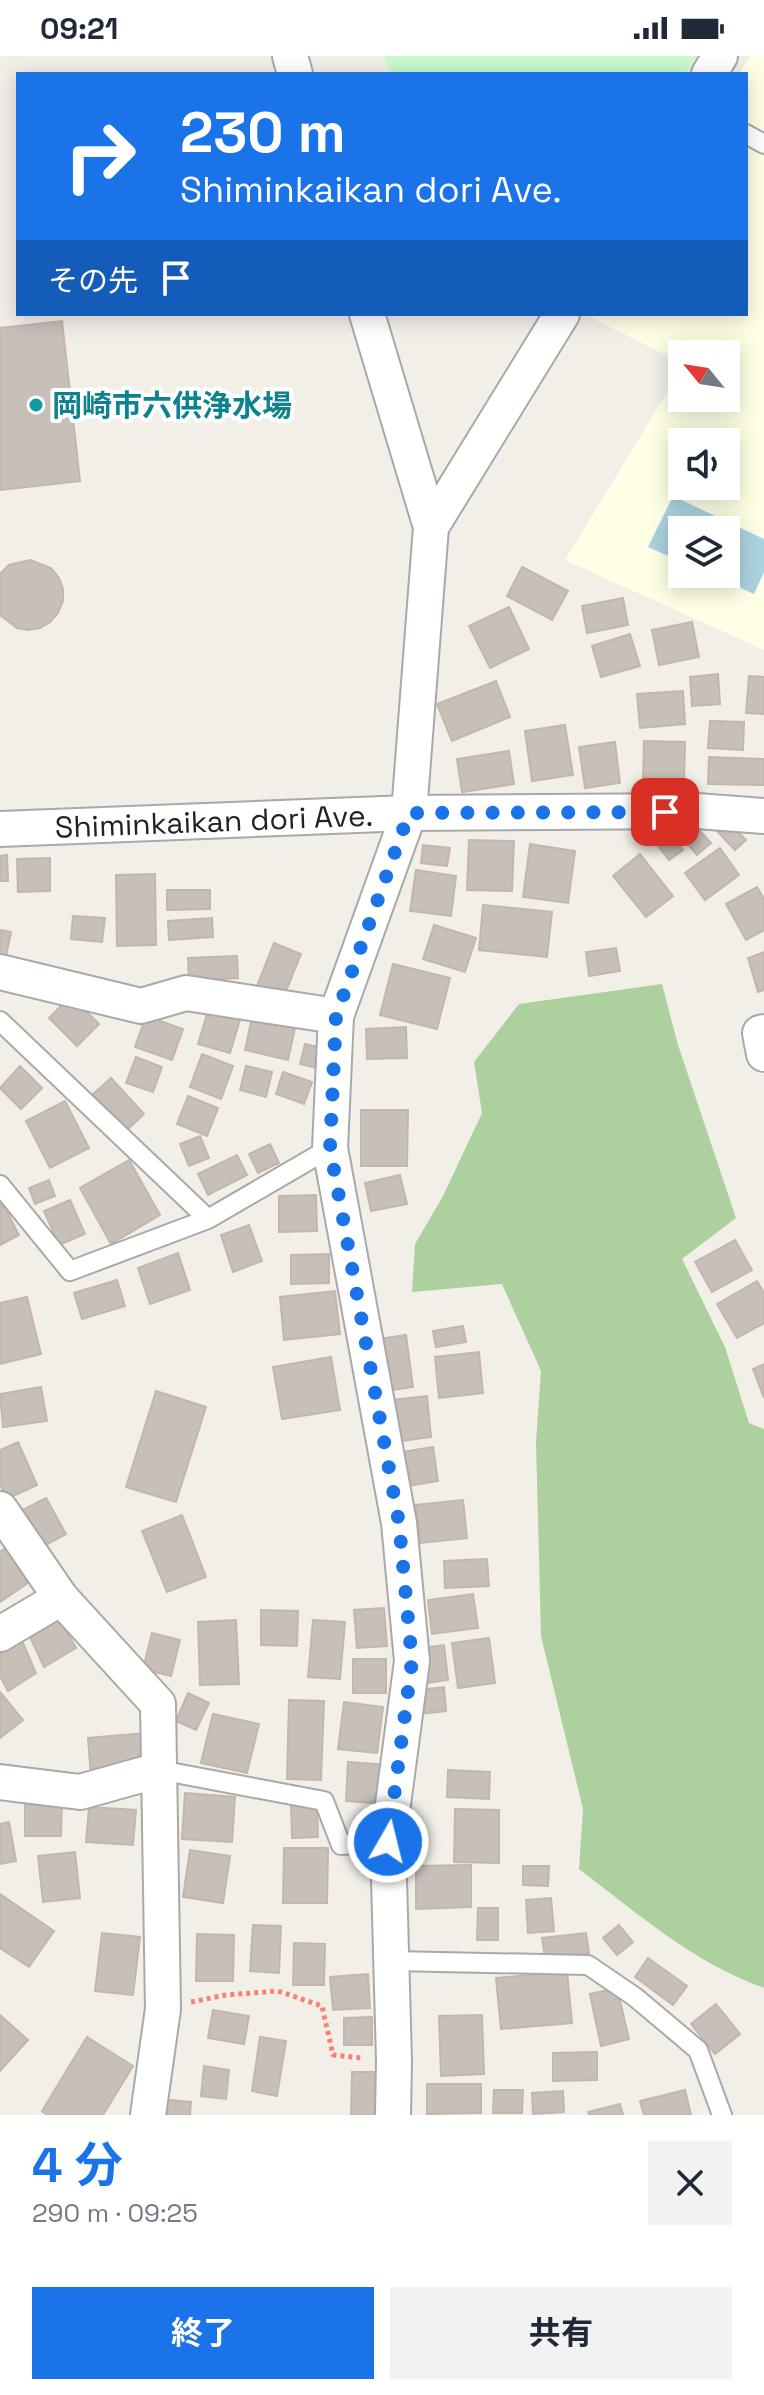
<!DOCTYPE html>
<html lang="ja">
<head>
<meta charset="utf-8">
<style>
  :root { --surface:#fff; --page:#f2f2f3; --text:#1f2937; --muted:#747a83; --accent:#1a73e8 }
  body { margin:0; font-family:"Space Grotesk","Noto Sans JP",sans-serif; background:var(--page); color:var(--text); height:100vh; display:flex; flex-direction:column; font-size:30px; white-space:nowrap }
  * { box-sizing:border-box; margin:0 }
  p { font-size:26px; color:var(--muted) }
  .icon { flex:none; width:44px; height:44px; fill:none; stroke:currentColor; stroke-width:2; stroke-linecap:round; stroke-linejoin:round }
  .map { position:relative; height:2059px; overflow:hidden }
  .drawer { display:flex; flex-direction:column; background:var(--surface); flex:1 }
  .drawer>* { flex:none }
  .banner { position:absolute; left:16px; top:16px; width:732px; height:244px; border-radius:0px; box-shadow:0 4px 20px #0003; background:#1a73e8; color:#fff; overflow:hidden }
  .needle { width:52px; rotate:300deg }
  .buttons { position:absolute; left:668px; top:284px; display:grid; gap:16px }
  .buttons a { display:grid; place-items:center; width:72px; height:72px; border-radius:0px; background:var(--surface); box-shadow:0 4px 20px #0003; font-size:40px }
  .pin { position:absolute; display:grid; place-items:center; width:68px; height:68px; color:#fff; margin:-34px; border-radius:16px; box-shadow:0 4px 12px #0006 }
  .me { position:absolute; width:88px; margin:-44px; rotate:8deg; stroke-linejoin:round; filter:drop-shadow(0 0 6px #0008) }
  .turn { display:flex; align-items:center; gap:28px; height:168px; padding:0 32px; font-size:36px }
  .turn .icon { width:104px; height:104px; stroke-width:2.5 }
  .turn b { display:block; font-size:56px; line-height:68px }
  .then { display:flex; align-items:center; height:76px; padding:0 32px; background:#0003; gap:16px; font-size:30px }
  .round { display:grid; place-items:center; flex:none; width:84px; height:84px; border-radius:0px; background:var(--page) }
  .headline { display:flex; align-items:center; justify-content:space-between; height:136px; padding:0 32px }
  h1 { font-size:48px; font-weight:700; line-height:60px; color:var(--accent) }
  .button { display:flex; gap:16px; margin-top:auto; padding:16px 32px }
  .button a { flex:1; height:92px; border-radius:0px; background:var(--accent); color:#fff; font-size:32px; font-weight:700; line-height:92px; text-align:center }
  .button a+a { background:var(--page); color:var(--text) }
  .status { display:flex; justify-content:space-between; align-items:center; height:56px; padding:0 40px; background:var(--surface); direction:ltr }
  .status svg { height:22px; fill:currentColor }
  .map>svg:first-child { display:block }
  .education { fill:#ffffe5; fill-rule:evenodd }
  .forest { fill:#add19e }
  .park { fill:#c8facc }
  .water { fill:#aad3df }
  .building { fill:#c7bfb8; stroke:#c4b6ab; stroke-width:2 }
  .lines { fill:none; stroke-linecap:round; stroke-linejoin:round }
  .service-casing { stroke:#a9a9a9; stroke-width:22 }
  .minor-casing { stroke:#a9a9a9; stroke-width:38 }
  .path { stroke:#fa8072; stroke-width:5; stroke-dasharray:4 4; stroke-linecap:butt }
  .service { stroke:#fff; stroke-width:18 }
  .minor { stroke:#fff; stroke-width:34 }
  .route { stroke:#1a73e8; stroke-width:14; stroke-dasharray:0 25.2 }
  .culture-dot { fill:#0f9aa8; stroke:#fff; stroke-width:3 }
  .labels { text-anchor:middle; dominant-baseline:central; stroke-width:8; stroke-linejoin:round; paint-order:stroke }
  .culture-label { font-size:30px; font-weight:bold; fill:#0d838f; stroke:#fff; text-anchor:start }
  .street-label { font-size:30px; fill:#222; stroke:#fff }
</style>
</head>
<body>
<div class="status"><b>09:21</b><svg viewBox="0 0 49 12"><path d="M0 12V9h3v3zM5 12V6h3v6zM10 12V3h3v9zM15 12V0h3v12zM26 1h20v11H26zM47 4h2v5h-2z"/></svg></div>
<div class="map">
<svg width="764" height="2059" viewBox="0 0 764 2059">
  <rect width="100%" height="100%" fill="#f2efe9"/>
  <path class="education" d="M750,0H764V594L565,504L682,312V342H726V298H682V307L586,259L746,258V18H739ZM682,386H726V430H682ZM682,474H726V518H682Z"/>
  <path class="forest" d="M662,928L678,989L736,1162L682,1203L725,1291L749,1367L764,1373V1932C694,1907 638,1858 579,1813L583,1753L541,1580L536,1386L541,1315L502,1228L412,1236L415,1188L443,1140L482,1057L474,1006L519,948Z"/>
  <path class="park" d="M384,0H696L685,18H391Z"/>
  <path class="water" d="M673,440L764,483V516L754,538L709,518H726V474H682V506L648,491Z"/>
  <path class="building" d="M62,265L80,425L0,434V272Z
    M30,504L51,512L59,522L63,533V545L58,557L50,566L40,572L28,574L17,572L0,559V518L9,509Z
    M522,511L568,535L552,564L507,540Z
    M623,542L628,569L587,577L582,550Z
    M509,551L529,593L490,612L469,570Z
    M692,566L699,601L659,609L652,574Z
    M630,578L640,610L601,621L592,590Z
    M718,618L720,648L692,650L690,621Z
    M749,620L764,621V658L746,657Z
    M496,625L510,661L452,685L437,648Z
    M683,635L685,668L640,672L637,638Z
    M710,665L744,666L743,694L708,692Z
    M565,669L573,719L532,725L525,675Z
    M644,685L685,686L684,726L643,725Z
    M615,686L620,727L585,732L579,691Z
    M509,695L514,728L462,736L457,703Z
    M709,701L764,703V729L708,728Z
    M726,764L746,784L735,794L716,774Z
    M666,773L683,794L669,804L653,783Z
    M699,774L711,787L697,799L686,786Z
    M469,784L514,785L512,835L467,834Z
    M530,788L575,795L568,847L523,841Z
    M423,789L450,792L447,810L421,807Z
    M720,792L739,819L705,844L685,817Z
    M640,798L673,840L646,861L613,820Z
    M7,799L8,825H0V800Z
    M50,802V835L18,836L17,803Z
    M416,814L456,820L451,860L410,855Z
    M155,818L156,889L117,890L116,819Z
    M757,831L764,843V874L746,884L726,848Z
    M167,834H210V853L167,854Z
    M483,849L552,856L547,901L479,894Z
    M73,860L105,862L102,886L71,883Z
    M212,862L213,881L169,884L168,865Z
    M434,869L476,882L465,916L423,903Z
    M0,874L11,876L5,905L0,904Z
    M274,887L301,898L284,940L257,930Z
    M616,892L620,915L589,920L586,896Z
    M764,896V934L758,936L748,902Z
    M237,900L238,922L189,925L188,902Z
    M393,908L450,922L437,973L380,959Z
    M71,940L99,968L77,990L49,962Z
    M208,955L240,964L230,997L198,988Z
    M146,960L183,973L172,1004L135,991Z
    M252,962L295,972L288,1004L245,994Z
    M406,971L407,1002L367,1003L366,973Z
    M305,988L330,994L325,1014L300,1008Z
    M202,998L233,1010L221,1043L190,1031Z
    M136,1001L162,1011L153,1036L126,1027Z
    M20,1010L42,1032L21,1053L0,1032Z
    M246,1010L272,1016L266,1041L240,1034Z
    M283,1016L312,1026L304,1048L276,1038Z
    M111,1022L144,1058L125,1076L92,1039Z
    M188,1040L218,1052L207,1080L177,1068Z
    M65,1045L89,1092L50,1112L26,1065Z
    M361,1054H408L407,1110H361Z
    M200,1080L209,1102L189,1110L180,1088Z
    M270,1088L279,1107L258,1117L249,1098Z
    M237,1099L247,1119L208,1139L198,1118Z
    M129,1104L160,1159L111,1188L80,1132Z
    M400,1119L407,1148L371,1155L365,1127Z
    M49,1124L55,1140L35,1148L29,1132Z
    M316,1139L317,1175L279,1176V1140Z
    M0,1142L19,1179L0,1189Z
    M70,1144L85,1178L59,1189L44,1155Z
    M249,1169L262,1205L233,1216L221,1179Z
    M735,1184L752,1214L712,1236L695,1206Z
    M178,1197L190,1234L150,1248L138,1212Z
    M329,1198V1227L291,1228V1199Z
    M117,1224L125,1250L82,1263L74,1237Z
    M757,1225L764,1237V1267L737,1282L717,1248Z
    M335,1235L340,1278L284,1284L280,1241Z
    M27,1241L41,1298L0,1308V1247Z
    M463,1270L466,1286L436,1291L433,1275Z
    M406,1279L413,1331L379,1336L372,1284Z
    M479,1296L483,1337L439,1342L435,1301Z
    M331,1301L340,1354L282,1363L273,1311Z
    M764,1308V1342L753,1313Z
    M41,1331L47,1365L3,1371L0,1338Z
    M156,1335L206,1351L176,1446L126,1431Z
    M427,1340L431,1381L387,1387L382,1345Z
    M18,1386L37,1429L7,1443L0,1428V1394Z
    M433,1391L438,1425L395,1432L390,1398Z
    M46,1442L66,1478L37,1494L17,1457Z
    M463,1444L467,1482L420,1487L416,1449Z
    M182,1459L206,1521L167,1536L142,1475Z
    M6,1492L28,1527L0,1546V1496Z
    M487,1503L489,1530L445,1532L444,1505Z
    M473,1538L478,1572L432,1578L428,1544Z
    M384,1552L387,1590L357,1592L354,1554Z
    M261,1554L298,1555L297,1590L261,1589Z
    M59,1562L76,1592L44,1611L29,1579Z
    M236,1564L239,1628L200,1629L198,1566Z
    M313,1564L345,1566L340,1623L308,1621Z
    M152,1577L180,1584L171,1620L143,1613Z
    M20,1580L36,1617L8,1635L0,1620V1593Z
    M489,1582L495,1627L458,1632L452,1587Z
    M444,1589L448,1624L426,1627L421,1592Z
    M353,1603H386V1637H353Z
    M444,1631L446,1655L420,1658L418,1634Z
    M0,1636L23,1664L0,1682Z
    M188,1637L209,1647L196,1674L176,1665Z
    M289,1644L324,1645L321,1724L287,1723Z
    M344,1646L383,1651L377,1697L338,1693Z
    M213,1658L259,1668L247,1717L201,1707Z
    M146,1677L149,1716L91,1721L88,1682Z
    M348,1706L388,1709L385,1748L346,1745Z
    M448,1714L490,1716L489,1743L447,1741Z
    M185,1737L235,1741L232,1786L182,1783Z
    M25,1746H62L61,1780H25Z
    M317,1749L318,1781L292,1782L291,1750Z
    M89,1751L136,1754L133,1789L86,1786Z
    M455,1753L499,1754V1807L454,1806Z
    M9,1766L16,1805L0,1808V1768Z
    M284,1792H328L327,1847H283Z
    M190,1794L230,1800L223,1847L183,1841Z
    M75,1796L80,1842L43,1846L38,1800Z
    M471,1809V1851L416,1853V1810Z
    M523,1810H549L548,1830L523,1829Z
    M0,1838L54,1875L29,1911L0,1892Z
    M551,1842L554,1875L528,1877L526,1844Z
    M478,1852H498V1884H477Z
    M253,1869L281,1870L279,1917L250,1915Z
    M619,1869L633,1886L617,1899L603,1882Z
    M102,1877L140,1881L133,1939L95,1935Z
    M586,1877L589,1897L545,1902L542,1882Z
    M197,1878L234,1879L233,1925H196Z
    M294,1887L325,1888L324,1929H293Z
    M648,1902L687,1930L673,1949L635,1921Z
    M567,1916L572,1967L501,1973L496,1922Z
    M368,1918L370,1952L333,1954L330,1921Z
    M617,1932L629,1983L601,1990L590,1938Z
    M716,1948L740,1978L715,1998L691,1968Z
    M213,1954L249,1960L244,1988L208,1982Z
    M0,1959L28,1984L0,2015Z
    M482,1959L484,2018L441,2020L439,1960Z
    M372,1961V1989H344V1962Z
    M87,1981L133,2010L103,2059H47L42,2055Z
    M260,1981L286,1985L277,2040L252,2035Z
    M597,1996V2024L553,2025V1997Z
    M204,2010L229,2014L226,2043L201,2040Z
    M352,2016H384L383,2059H351Z
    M427,2028H481V2057L427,2058Z
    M494,2034H523L522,2057H493Z
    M685,2034L691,2059H644L640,2045Z
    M563,2035L564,2056L533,2058L532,2037Z
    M160,2043L191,2046L190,2059H159Z
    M620,2048L623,2059H589L588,2056Z"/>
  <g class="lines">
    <g class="service-casing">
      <path id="service" d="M746,78L764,88
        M0,965L208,1163
        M0,1129L70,1215L208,1163L330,1092
        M159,1714L324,1745L341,1789L388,1786
        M392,1905L588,1909L635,1941L698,1994L722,2059"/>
    </g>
    <g class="minor-casing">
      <g id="minor">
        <path d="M290,0L295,18"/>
        <path d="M709,18L720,0"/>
        <path d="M367,258L431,471L409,757L336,960L330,1092L399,1467L412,1605L388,1786L394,2005L393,2059"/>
        <path d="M431,471L562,258"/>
        <path id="s1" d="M0,773L409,757L697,755L764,760"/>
        <path d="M0,916L141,950L186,937L336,960"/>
        <path d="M764,976L760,977L764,998"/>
        <path d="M0,1453L61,1542L158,1648L163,1953L148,2059"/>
        <path d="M0,1578L61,1542"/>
        <path d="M0,1726L80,1736L159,1714"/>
      </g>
    </g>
    <path class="path" d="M191,1946L226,1939L278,1935L322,1950L333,1999L362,2002"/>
    <use href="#service" class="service"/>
    <use href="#minor" class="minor"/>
  </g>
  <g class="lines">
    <path class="route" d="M388,1786L412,1605L399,1467L330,1092L336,960L409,757L665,756"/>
  </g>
  <circle class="culture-dot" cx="36" cy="349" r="8"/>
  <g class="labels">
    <g class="culture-label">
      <text x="52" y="349">岡崎市六供浄水場</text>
    </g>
    <g class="street-label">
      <text stroke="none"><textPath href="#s1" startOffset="214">Shiminkaikan dori Ave.</textPath></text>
    </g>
  </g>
</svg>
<div class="buttons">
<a><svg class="needle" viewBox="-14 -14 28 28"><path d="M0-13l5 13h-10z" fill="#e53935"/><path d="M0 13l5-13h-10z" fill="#747a83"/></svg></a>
<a><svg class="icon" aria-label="sound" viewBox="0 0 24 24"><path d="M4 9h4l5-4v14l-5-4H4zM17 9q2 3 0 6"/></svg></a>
<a><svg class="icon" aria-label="layers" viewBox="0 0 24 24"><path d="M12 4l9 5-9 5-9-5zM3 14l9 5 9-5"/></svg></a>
</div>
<div class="pin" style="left:665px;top:756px;background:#d93025"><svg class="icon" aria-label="arrive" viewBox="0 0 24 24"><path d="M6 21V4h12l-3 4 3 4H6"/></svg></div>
<svg class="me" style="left:388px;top:1786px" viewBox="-20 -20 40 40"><circle r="17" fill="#1a73e8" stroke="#fff" stroke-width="3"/><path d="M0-11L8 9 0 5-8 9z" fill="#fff"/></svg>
<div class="banner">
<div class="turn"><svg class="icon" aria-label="right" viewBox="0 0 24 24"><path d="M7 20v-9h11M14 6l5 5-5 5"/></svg><div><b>230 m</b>Shiminkaikan dori Ave.</div></div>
<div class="then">その先<svg class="icon" aria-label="arrive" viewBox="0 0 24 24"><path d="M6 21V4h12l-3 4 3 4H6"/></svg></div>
</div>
</div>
<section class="drawer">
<div class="headline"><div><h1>4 分</h1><p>290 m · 09:25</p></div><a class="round"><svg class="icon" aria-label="close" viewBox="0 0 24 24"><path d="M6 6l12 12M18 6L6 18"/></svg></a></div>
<div class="button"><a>終了</a><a>共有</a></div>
</section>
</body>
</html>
